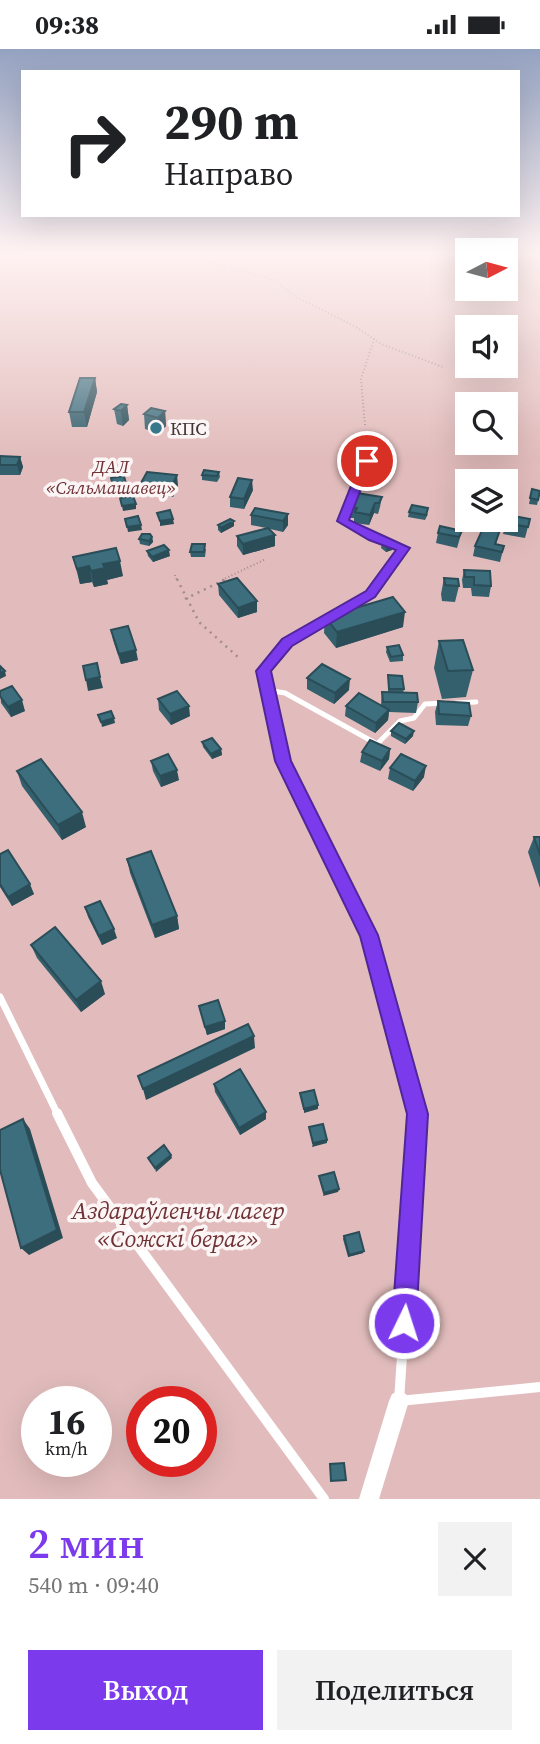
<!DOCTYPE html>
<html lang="ru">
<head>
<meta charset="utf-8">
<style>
  :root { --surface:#fff; --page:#f2f2f2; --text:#202124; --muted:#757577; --accent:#7c3aed }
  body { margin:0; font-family:"Source Serif 4",serif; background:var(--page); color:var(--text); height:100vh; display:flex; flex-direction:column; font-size:26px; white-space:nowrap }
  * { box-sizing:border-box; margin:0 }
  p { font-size:23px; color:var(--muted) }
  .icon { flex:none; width:38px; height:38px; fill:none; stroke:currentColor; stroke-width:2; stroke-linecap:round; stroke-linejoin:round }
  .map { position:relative; height:1450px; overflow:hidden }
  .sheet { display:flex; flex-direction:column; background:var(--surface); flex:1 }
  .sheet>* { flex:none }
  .hud { position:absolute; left:21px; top:21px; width:499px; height:147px; border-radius:0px; box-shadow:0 7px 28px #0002; background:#fff; color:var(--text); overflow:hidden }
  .needle { width:46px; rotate:84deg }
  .fabs { position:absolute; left:455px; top:189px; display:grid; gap:14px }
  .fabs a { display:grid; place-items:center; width:63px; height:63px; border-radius:0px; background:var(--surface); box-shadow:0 7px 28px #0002; font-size:35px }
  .speed { position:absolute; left:21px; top:1337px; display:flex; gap:14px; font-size:35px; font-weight:700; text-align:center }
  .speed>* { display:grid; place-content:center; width:91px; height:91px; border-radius:50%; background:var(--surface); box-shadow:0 7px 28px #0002; line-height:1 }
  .speed small { font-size:18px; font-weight:400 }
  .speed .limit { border:10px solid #d22; background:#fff; color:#111 }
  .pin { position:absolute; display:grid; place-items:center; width:60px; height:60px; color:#fff; margin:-30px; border:4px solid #fff; border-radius:50%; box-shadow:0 2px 7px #0007 }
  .me { position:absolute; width:77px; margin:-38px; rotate:4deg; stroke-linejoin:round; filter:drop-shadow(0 0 5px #0008) }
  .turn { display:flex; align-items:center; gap:24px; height:147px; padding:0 28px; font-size:32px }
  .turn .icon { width:91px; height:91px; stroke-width:2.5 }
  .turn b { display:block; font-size:49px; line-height:60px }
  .round { display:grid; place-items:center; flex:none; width:74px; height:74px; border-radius:0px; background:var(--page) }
  .overview { display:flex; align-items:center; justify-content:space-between; height:119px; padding:0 28px }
  h1 { font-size:42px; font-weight:600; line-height:52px; color:var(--accent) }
  .cta { display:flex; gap:14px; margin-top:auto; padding:14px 28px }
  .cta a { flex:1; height:80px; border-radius:0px; background:var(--accent); color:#fff; font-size:28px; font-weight:600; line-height:80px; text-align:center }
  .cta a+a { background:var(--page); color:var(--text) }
  .status { display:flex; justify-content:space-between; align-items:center; height:49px; padding:0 35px; background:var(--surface); direction:ltr }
  .status svg { height:19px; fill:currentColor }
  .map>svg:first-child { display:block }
  .green { fill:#e2bcbc; fill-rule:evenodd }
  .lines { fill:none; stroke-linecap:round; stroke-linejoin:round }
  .path-far1 { stroke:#a08c8b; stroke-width:2; stroke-dasharray:1 2.5; stroke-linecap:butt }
  .path { stroke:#a08c8b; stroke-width:2.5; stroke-dasharray:2 5; stroke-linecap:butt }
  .service-far3 { stroke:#fff; stroke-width:4.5 }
  .service-far2 { stroke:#fff; stroke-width:5 }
  .service-far1 { stroke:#fff; stroke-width:7 }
  .service { stroke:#fff; stroke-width:10 }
  .minor { fill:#fff; fill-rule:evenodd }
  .wall { fill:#345f6c }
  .shaded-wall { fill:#2a4d58 }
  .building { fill:#3c6e7e; stroke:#2a4d58; stroke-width:2 }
  .route { fill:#7c3aed; stroke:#51269a; stroke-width:2 }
  .poi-dot { fill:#37778b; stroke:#fbf5f5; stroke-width:2.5 }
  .labels { text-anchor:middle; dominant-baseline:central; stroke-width:7; stroke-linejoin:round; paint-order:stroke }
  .far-poi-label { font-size:18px; fill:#413636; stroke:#fbf5f5; text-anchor:start }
  .far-park-label { font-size:18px; font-style:italic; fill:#703135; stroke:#fbf5f5 }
  .near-park-label { font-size:24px; font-style:italic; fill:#703135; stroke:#fbf5f5 }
</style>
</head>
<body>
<div class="status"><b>09:38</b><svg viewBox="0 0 49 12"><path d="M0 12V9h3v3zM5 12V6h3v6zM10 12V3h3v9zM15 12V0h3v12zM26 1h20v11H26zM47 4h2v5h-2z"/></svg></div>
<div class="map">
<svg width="540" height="1450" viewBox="0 0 540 1450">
  <rect width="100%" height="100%" fill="#ffe2e1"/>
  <path class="green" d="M0,206H467V240H506V206H540V1450H0ZM467,278H506V317H467ZM467,355H506V394H467ZM467,432H506V471H467ZM37,1353H96V1412H37ZM142,1353H201V1412H142Z"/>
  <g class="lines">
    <path class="path-far1" d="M199,206L211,214L275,231L294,247L356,278L381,295L443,318
      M365,376L361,330L374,290
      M175,526L177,531
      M222,531L266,510"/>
    <path class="path" d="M177,530L199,573L239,609
      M185,550L226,530"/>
    <path class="service-far3" d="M368,385L367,412L343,472L373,488L404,499L381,531"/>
    <path class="service-far2" d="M267,641L285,644L377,695L400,672L414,669L425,655L446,654
      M456,654L476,653
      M309,766L283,712L263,622L287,594L371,545L382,530"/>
    <path class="service-far1" d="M309,764L369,886L418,1066
      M0,948L58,1066"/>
    <path class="service" d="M57,1064L92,1134L324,1450
      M418,1064L399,1352L540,1338"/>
    <path class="minor" d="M399,1342L406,1345L409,1352L379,1450H359L389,1352L392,1345Z"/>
  </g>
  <path class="wall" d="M95,329L97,343L87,378H72L69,363Z
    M127,356L129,371L123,377L117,375L114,360Z
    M165,362L166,377L159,384L145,380L144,365Z
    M0,407L20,408L23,418L20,426H0Z
    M219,423L220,428L217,433L202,431V426Z
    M141,434L178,436L173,448L142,444Z
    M532,440L540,442L537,456L529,455Z
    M253,441L244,460L230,458V448Z
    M382,448L380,458L378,465L374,464L369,476L354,474V469H350L351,458Z
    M409,463L428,465L425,471L408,468Z
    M288,465V476L283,483L270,480L275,497L243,506L237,497V487L266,479L251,476V466Z
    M508,466L530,470L525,489L503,485Z
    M478,471L474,483L460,479L461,474Z
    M218,476L234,477L221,484L218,481Z
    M500,481L496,495L504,497L500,513L473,507L475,497Z
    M462,482L457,499L436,494L438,484Z
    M152,488L153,493L149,497L140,495L139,490Z
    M382,494L392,501L386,503L381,499Z
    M206,500L205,508H191L190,503Z
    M147,502L170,507L153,513L148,507Z
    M73,508L123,527L107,531L108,535L94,538L92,533L80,535Z
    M464,521L491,537L489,548L472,547L471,539H463L462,531Z
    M444,529L459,537L455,553L442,552L441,545Z
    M218,535L257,552V563L238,569L219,546Z
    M325,568L403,578L336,599L324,584Z
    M111,581L138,611L121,615L113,591Z
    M439,592L473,621L466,648L442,650L434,619Z
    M387,598L403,606V612L390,613L386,603Z
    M388,626L404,640L403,644L418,653L416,664L389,663L388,671L375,684L345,667L346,657L381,656L382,643H388Z
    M307,629L349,641L334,655L307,640Z
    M0,642L25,662L11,668L1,654Z
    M158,650L190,667L171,676L159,661Z
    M438,652L471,667L468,677L436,676L435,663Z
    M391,682L413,687L405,695L391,687Z
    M202,693L221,700L222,706L212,710L203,698Z
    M390,700L389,710L380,722L360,713L362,703Z
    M151,712L179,731L161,738L153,722Z
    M390,719L424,728L413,742L388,730Z
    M17,722L86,778L62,791L22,737Z
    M534,788H540V839L528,803Z
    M0,805L34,845L12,857L0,838Z
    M127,810L177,867L179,880L155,889L130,824Z
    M85,858L117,889L102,896L88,868Z
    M31,896L105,945L81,963L37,909Z
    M199,957L225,972V980L207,986Z
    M214,1035L266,1063V1070L240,1086L215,1043Z
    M344,1187L363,1204L348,1208L343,1190Z"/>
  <path class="shaded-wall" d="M95,329L97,343L87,378L84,363Z
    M127,356L129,371L123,377L121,362Z
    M165,362L166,377L159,384L158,369Z
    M20,408L23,418L20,426L17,416Z
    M177,426L178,436L173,448L172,437Z
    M252,431L253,441L244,460V450Z
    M126,435L127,440L114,442L113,437Z
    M375,454L374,464L369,476L370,466Z
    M136,455V460L123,462L122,457Z
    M288,465V476L283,483V472Z
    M173,470L174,475L160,477V472Z
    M234,472V477L221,484V479Z
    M141,476L142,481L128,483L127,478Z
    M275,486V497L243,506V495Z
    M152,488L153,493L149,497V492Z
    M393,495L392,501L386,503L387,498Z
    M169,501L170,507L153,513L152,508Z
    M120,512L123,527L107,531L108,535L94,538L91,522L103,515Z
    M89,517L92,533L80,535L77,520Z
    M257,552V563L238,569V559Z
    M405,563L403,578L336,599L337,583Z
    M136,601L138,611L121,615L119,605Z
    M5,622L6,627L0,630V624Z
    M100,628L103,639L88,642L86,631Z
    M350,630L349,641L334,655L335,644Z
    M22,651L25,662L11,668L8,658Z
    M189,657L190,667L171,676L170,665Z
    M389,661L388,671L375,684L376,674Z
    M114,669L115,674L102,678L101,673Z
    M414,682L413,687L405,695L406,690Z
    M221,700L222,706L212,710L211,705Z
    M390,700L389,710L380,722L382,712Z
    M426,717L424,728L413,742L415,732Z
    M177,721L179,731L161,738L160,727Z
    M82,763L86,778L62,791L58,776Z
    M30,835L34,845L12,857L8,848Z
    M177,867L179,880L155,889L152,876Z
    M114,880L117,889L102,896L99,887Z
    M101,932L105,945L81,963L76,951Z
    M225,972V980L207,986L205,978Z
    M254,987L255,999L146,1051L143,1040Z
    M318,1056V1060L304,1064V1060Z
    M266,1063V1070L240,1086L239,1079Z
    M23,1070L30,1080L63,1189L29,1206L21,1199Z
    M327,1091V1094L312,1098L313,1094Z
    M171,1106L172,1109L156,1123L155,1119Z
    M339,1140L338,1143L323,1147L324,1144Z
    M364,1202L363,1204L348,1208L349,1206Z"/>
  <path class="building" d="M80,329H95L84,363H69Z
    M121,355L127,356L121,362L114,360Z
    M151,359L165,362L158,369L144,365Z
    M0,407L20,408L17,416H0Z
    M204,421L219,423L217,427L202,426Z
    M147,423L177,426L172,437L141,434Z
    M124,427L126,435L113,437L111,429Z
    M238,429L252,431L244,450L230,448Z
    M532,440L540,442L538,451L530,449Z
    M357,444L382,448L379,454H375L370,466L355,463L357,459L351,458Z
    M133,447L136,455L122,457L120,449Z
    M412,456L428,459L426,466L409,463Z
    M255,459L288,465L283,472L251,466Z
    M170,461L173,470L160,472L157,464Z
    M508,466L530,470L528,478L506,474Z
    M138,467L141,476L127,478L125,470Z
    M464,468L467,469V471H478L475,477L461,474Z
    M230,470L234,472L221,479L218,476Z
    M440,477L462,482L459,488L438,484Z
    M484,477L500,481L495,495L504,497L502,503L475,497Z
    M268,479L275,486L243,495L237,487Z
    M142,485H150L152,488L149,492L139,490Z
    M388,491L393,495L387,498L382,494Z
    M192,495H205L204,503H190Z
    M164,496L169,501L152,508L147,502Z
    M116,499L120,512L103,515L105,519L91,522L89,517L77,520L73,508Z
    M464,521L490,522L491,537L474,536V528H465Z
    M237,529L257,552L238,559L218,535Z
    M444,529L458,530L459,537L445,536Z
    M393,548L405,563L337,583L325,568Z
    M128,577L136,601L119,605L111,581Z
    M463,591L473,621L448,622L439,592Z
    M399,596L403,606L391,608L387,598Z
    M97,614L100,628L86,631L83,617Z
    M322,615L350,630L335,644L307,629Z
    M0,617L5,622L0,624Z
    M388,626L402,627L404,640H389Z
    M12,637L22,651L8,658L0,647V642Z
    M177,642L189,657L170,665L158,650Z
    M382,643L417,644L418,653H383Z
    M359,644L389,661L376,674L346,657Z
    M438,652L469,654L471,667L439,665Z
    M111,662L114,669L101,673L98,666Z
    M399,674L414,682L406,690L391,682Z
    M212,689L221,700L211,705L202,693Z
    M370,691L390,700L382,712L362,703Z
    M168,705L177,721L160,727L151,712Z
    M401,705L426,717L415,732L390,719Z
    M41,710L82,763L58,776L17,722Z
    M534,788H540V806Z
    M8,801L30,835L8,848L0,835V805Z
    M151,802L177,867L152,876L127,810Z
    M100,852L114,880L99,887L85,858Z
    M55,878L101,932L76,951L31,896Z
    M218,951L225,972L205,978L199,957Z
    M248,975L254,987L143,1040L138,1027Z
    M240,1020L266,1063L239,1079L214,1035Z
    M314,1041L318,1056L304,1060L300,1044Z
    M23,1070L57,1181L21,1199L0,1121V1081Z
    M323,1075L327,1091L313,1094L309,1078Z
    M164,1096L171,1106L155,1119L148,1109Z
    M334,1123L339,1140L324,1144L319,1127Z
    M359,1183L364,1202L349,1206L344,1187Z
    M344,1414L346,1431L331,1432L330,1415Z"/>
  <linearGradient id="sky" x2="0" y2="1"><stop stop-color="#94a2c1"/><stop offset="0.5" stop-color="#fff2f2"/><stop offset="1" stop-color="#fff2f2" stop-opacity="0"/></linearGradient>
  <rect width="540" height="409" fill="url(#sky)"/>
  <path class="route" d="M367,408L372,412L349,471L410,499L375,548L292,597L271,622L291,712L378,886L428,1065L416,1274L413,1283L404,1286L396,1283L392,1274L407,1065L360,887L275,712L256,622L282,590L366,542L396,501L369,491L337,472L361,412Z"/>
  <circle class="poi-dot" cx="156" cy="379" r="7"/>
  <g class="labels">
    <g class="far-poi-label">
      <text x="170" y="379">КПС</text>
    </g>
    <g class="far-park-label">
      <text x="111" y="417">ДАЛ<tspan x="111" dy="21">«Сяльмашавец»</tspan></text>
    </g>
    <g class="near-park-label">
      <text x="178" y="1161">Аздараўленчы лагер<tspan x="178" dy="28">«Сожскі бераг»</tspan></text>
    </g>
  </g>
</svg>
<div class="fabs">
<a><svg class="needle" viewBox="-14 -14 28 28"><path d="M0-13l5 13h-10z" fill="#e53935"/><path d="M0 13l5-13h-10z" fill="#757577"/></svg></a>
<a><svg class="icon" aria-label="sound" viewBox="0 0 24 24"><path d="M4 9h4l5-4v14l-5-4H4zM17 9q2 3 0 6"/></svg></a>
<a><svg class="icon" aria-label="search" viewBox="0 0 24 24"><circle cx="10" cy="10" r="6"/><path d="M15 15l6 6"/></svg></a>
<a><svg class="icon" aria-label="layers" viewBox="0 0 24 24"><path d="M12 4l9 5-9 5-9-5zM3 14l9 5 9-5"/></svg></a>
</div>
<div class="speed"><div>16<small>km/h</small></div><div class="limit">20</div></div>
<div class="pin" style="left:367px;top:412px;background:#d93025"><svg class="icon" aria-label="arrive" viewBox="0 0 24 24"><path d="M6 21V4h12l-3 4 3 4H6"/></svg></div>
<svg class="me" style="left:404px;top:1274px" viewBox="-20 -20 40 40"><circle r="17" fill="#7c3aed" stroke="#fff" stroke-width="3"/><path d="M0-11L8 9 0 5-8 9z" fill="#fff"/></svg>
<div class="hud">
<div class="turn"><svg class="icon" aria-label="right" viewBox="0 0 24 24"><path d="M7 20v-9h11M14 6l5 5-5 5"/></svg><div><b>290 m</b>Направо</div></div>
</div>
</div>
<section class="sheet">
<div class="overview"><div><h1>2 мин</h1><p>540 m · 09:40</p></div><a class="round"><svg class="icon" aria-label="close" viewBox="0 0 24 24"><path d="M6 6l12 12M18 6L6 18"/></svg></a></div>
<div class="cta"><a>Выход</a><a>Поделиться</a></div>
</section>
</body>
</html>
